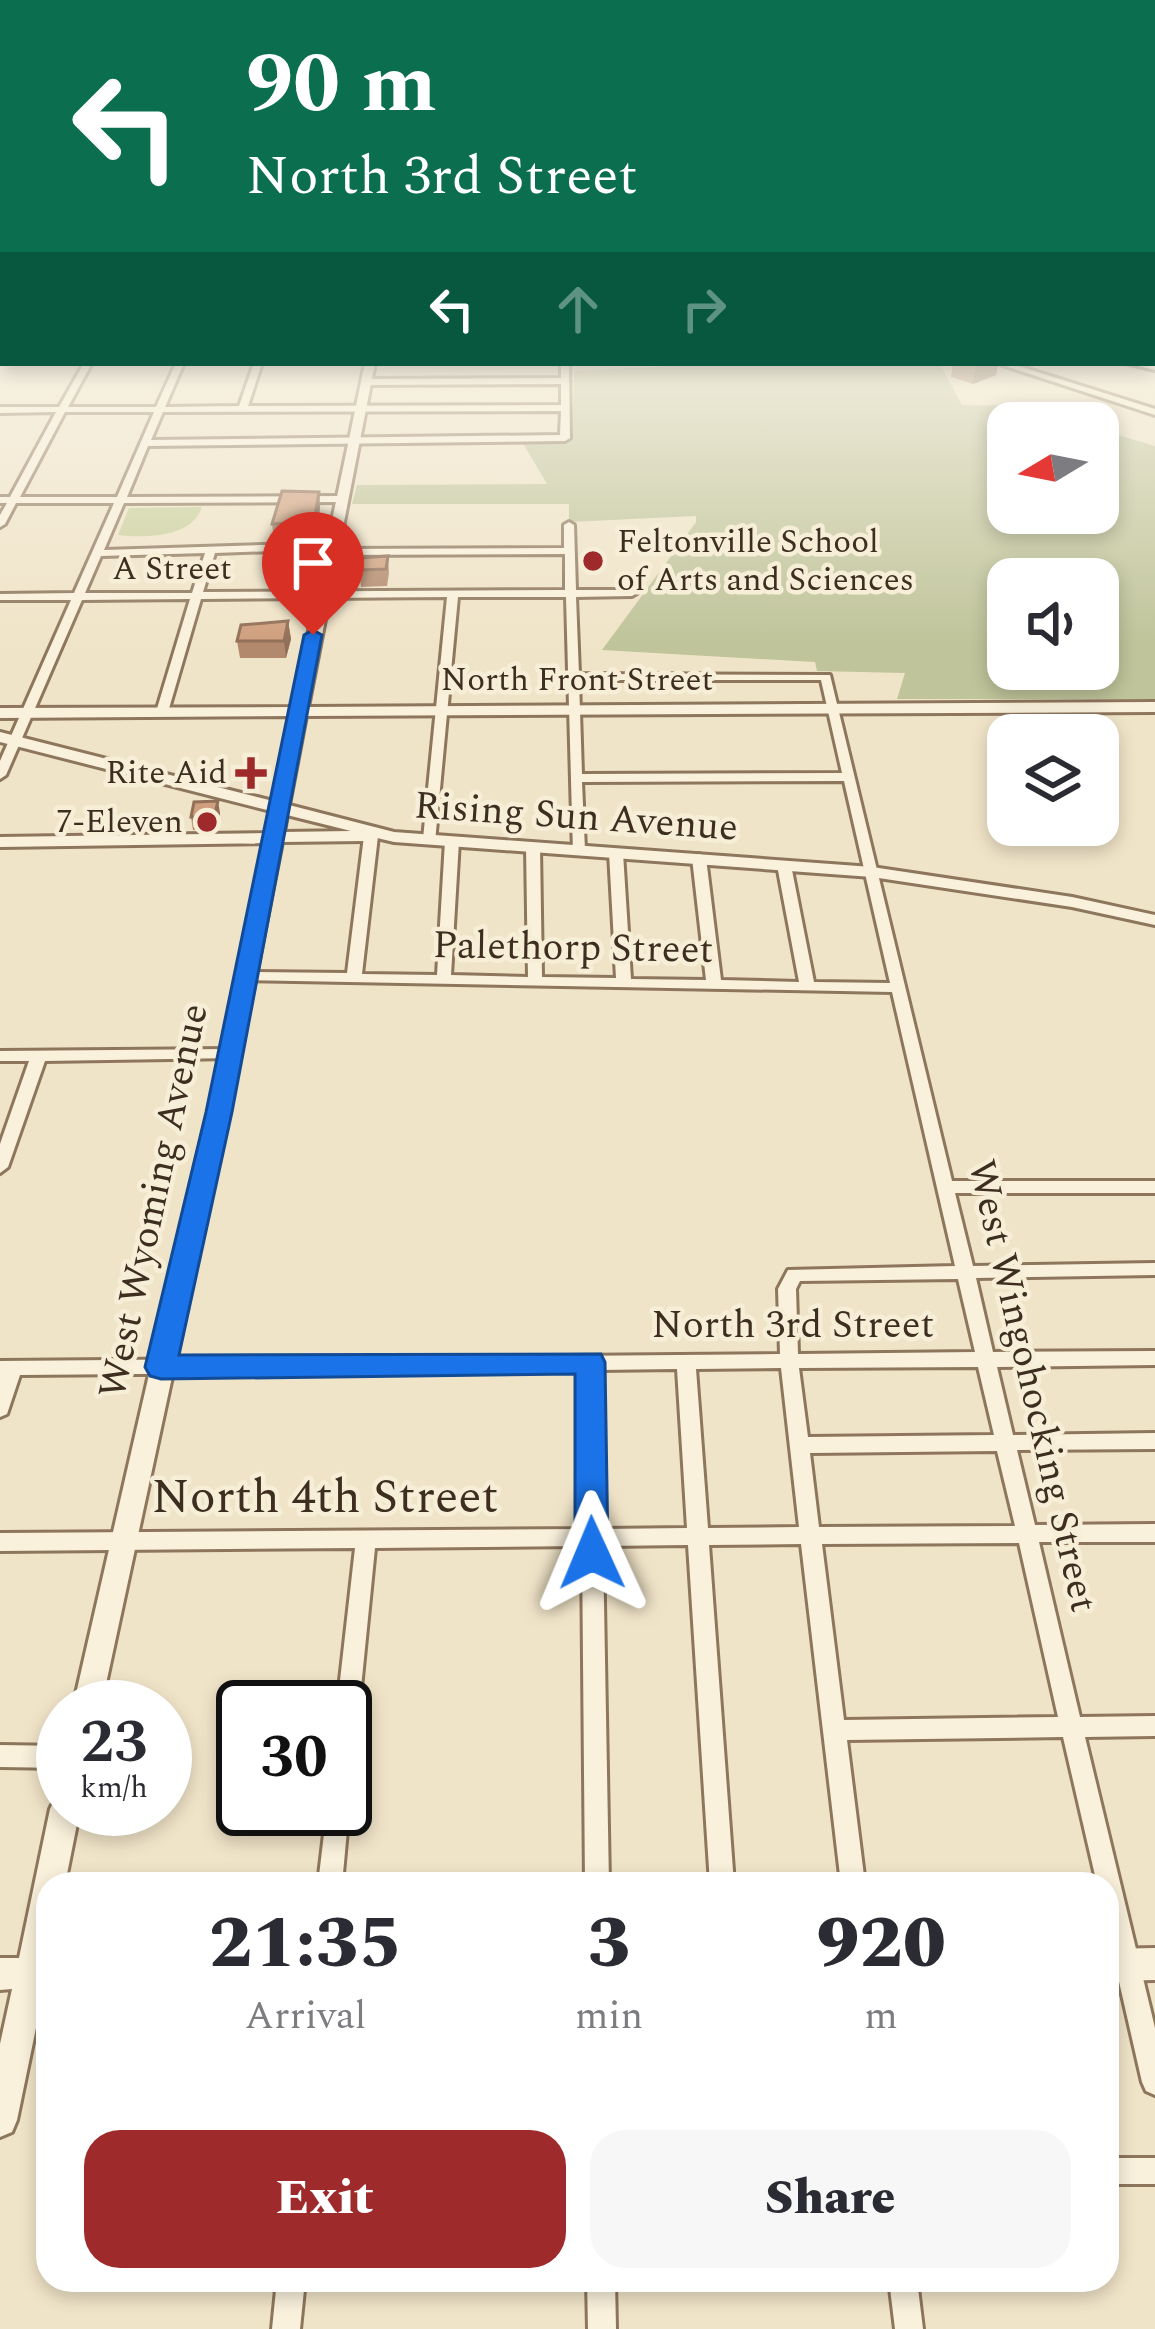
<!DOCTYPE html>
<html lang="en">
<head>
<meta charset="utf-8">
<style>
  :root { --surface:#fff; --page:#f7f7f7; --text:#2b2b33; --muted:#7c7c81; --accent:#9e2a2b }
  body { margin:0; font-family:Spectral,serif; background:var(--page); color:var(--text); height:100vh; display:flex; flex-direction:column; font-size:45px; white-space:nowrap }
  * { box-sizing:border-box; margin:0 }
  p { font-size:39px; color:var(--muted) }
  .icon { flex:none; width:66px; height:66px; fill:none; stroke:currentColor; stroke-width:2; stroke-linecap:round; stroke-linejoin:round }
  .map { position:relative; flex:1; overflow:hidden }
  .details { position:absolute; left:36px; top:1872px; width:1083px; height:420px; display:flex; flex-direction:column; background:var(--surface); border-radius:36px; box-shadow:0 6px 18px #0003 }
  .details>* { flex:none }
  .guide { position:absolute; left:0px; top:0px; width:1155px; height:366px; box-shadow:0 6px 18px #0003; background:#0b6e4f; color:#fff; overflow:hidden }
  .needle { width:78px; rotate:260deg }
  .controls { position:absolute; left:987px; top:402px; display:grid; gap:24px }
  .controls a { display:grid; place-items:center; width:132px; height:132px; border-radius:24px; background:var(--surface); box-shadow:0 6px 18px #0003; font-size:60px }
  .speed { position:absolute; left:36px; top:1680px; display:flex; gap:24px; font-size:60px; font-weight:700; text-align:center }
  .speed>* { display:grid; place-content:center; width:156px; height:156px; border-radius:50%; background:var(--surface); box-shadow:0 6px 18px #0003; line-height:1 }
  .speed small { font-size:30px; font-weight:400 }
  .speed .limit { border:6px solid #111; border-radius:18px; background:#fff; color:#111 }
  .pin { position:absolute; display:grid; place-items:center; width:102px; height:102px; color:#fff; margin:-123px -51px; border-radius:50% 50% 50% 0; rotate:-45deg; box-shadow:0 0 12px #0007 }
  .pin .icon { rotate:45deg }
  .me { position:absolute; width:132px; margin:-66px; rotate:359deg; stroke-linejoin:round; filter:drop-shadow(0 0 9px #0008) }
  .turn { display:flex; align-items:center; gap:42px; height:252px; padding:0 48px; font-size:54px }
  .turn .icon { width:156px; height:156px; stroke-width:2.5 }
  .turn b { display:block; font-size:84px; line-height:102px }
  .lanes { display:flex; align-items:center; height:114px; padding:0 48px; background:#0003; justify-content:center; gap:60px; direction:ltr }
  .lanes .off { opacity:.35 }
  .eta { display:flex; justify-content:space-evenly; align-items:center; height:204px; text-align:center }
  .eta b { font-size:72px; font-weight:800; line-height:84px }
  .primary-button { display:flex; gap:24px; margin-top:auto; padding:24px 48px }
  .primary-button a { flex:1; height:138px; border-radius:36px; background:var(--accent); color:#fff; font-size:48px; font-weight:800; line-height:138px; text-align:center }
  .primary-button a+a { background:var(--page); color:var(--text) }
  .map>svg:first-child { display:block }
  .green { fill:#c9cf9b }
  .cemetery { fill:#bfc49a; fill-rule:evenodd }
  .lines { fill:none; stroke-linecap:round; stroke-linejoin:round }
  .minor-casing { stroke:#8d765c; stroke-width:6 }
  .tertiary-casing { stroke:#8d765c; stroke-width:6 }
  .secondary-casing { stroke:#6f573f; stroke-width:6 }
  .minor { fill:#faf1dc; fill-rule:evenodd }
  .tertiary { fill:#faf1dc; fill-rule:evenodd }
  .secondary { fill:#faf1dc; fill-rule:evenodd }
  .wall { fill:#b2896c }
  .shaded-wall { fill:#916f58 }
  .building { fill:#cf9f7d; stroke:#916f58; stroke-width:3 }
  .route { fill:#1a73e8; stroke:#114b97; stroke-width:3 }
  .poi-dot { fill:#9e2a2b; stroke:#f7eed8; stroke-width:4.5 }
  .labels { text-anchor:middle; dominant-baseline:central; stroke-width:9; stroke-linejoin:round; paint-order:stroke }
  .far-poi-label { font-size:33px; fill:#3d2e20; stroke:#f7eed8; text-anchor:end }
  .far-street-label { font-size:33px; fill:#3d2e20; stroke:#f7eed8 }
  .street-label { font-size:39px; fill:#3d2e20; stroke:#f7eed8 }
  .near-street-label { font-size:48px; fill:#3d2e20; stroke:#f7eed8 }
</style>
</head>
<body>
<div class="map">
<svg width="1155" height="2329" viewBox="0 0 1155 2329">
  <rect width="100%" height="100%" fill="#f0e4c8"/>
  <path class="green" d="M202,507C192,538 145,538 118,535L129,508Z"/>
  <path class="cemetery" d="M731,363H939L962,405L1063,406L1053,412L1055,418L1075,423H1008V513H1098V429L1155,446V699H897L905,673L817,671L815,662L602,650L696,522V516L569,522V504H352L357,485L547,484L521,440H572L574,371ZM1008,579H1098V669H1008Z"/>
  <g class="lines">
    <g class="minor-casing">
      <path id="minor" d="M0,326H3V330H0Z
        M3,348V358L0,359V349Z
        M84,363H92L68,407H156L176,363H184L165,407L239,406L254,363H262L248,406L561,405V384L365,385L361,382L365,379L561,378V363H569L570,438L565,441L148,446L127,497L340,496L345,499L340,502L124,503L104,550L331,543L336,546L332,549L564,548V525L569,522L574,525L576,590H632L637,593L632,596L576,597L579,674L830,675L952,1181H1155V1193H955L973,1266L1155,1263V1275L976,1278L993,1352L1155,1351V1365L997,1367L1013,1435L1155,1433V1449L1017,1450L1035,1525L1155,1524V1542H1039L1080,1717L1155,1716V1736L1085,1737L1155,2028V2095L1146,2091L1142,2082L1107,1929V1884H1097L1063,1737L847,1740L865,1884H841L801,1544L709,1545L734,1884H710L688,1545L603,1546L609,1884H585L582,1546L375,1548L356,1738L353,1745L345,1748V1707H337L355,1548L0,1551V1533L582,1529L581,1370L20,1375L7,1414L0,1417V1361L780,1354L778,1289L788,1270L955,1266L892,992L245,980L238,976L245,972L347,973L364,836L371,832L378,836L362,974L437,975L445,841L452,837L459,841L451,975L528,977L526,847L533,843L540,847L542,977L616,978L609,853L616,849L623,853L631,979L706,980L692,858L699,854L706,858L721,980L799,982L777,865L784,861L791,865L814,982L890,983L844,781L582,782L585,850L578,854L573,853L566,597H458L435,842H425L423,839L447,597L201,599L168,712L162,716L156,712L190,599L82,600L6,775L0,779V761L71,600H0V594L74,593L114,503H16L5,524L0,527V515L7,503H0V497H10L56,412L0,413V407H59ZM561,411L560,435L151,440L163,412ZM65,412H154L117,497H20ZM329,549L325,552L330,555L565,554V590L203,592L215,553ZM205,553L192,593H85L101,556ZM579,680H821L842,773L582,774ZM958,1279L975,1352L798,1354L796,1289L800,1281ZM978,1367L994,1435L808,1437L799,1368ZM781,1368L799,1527L708,1528L696,1369ZM677,1369L687,1528L602,1529L599,1370ZM997,1451L1015,1526L819,1527L810,1453ZM1019,1543L1058,1717L844,1720L822,1544Z
        M996,363H1009L1155,409V415Z
        M229,1049L234,1050L237,1054L234,1058L45,1061L8,1167L0,1173V1144L29,1061H0V1051Z
        M0,1745L63,1746V1768L0,1767Z
        M345,1801L349,1809L342,1884H318L327,1809H345Z
        M1107,2158H1155V2184H1107Z
        M277,2280H305L300,2329H272Z
        M587,2280H615L616,2329H588Z
        M889,2280H917L923,2329H895Z"/>
    </g>
    <g class="tertiary-casing">
      <path id="tertiary" d="M365,363H375L308,707L1155,702V712L306,716L289,805L394,832L872,867L1072,897L1155,915V925L1072,907L872,877L394,842L373,837L365,841L282,842L229,1112L101,1707H73L209,1112L265,843L0,847V837L267,833L271,811L0,742V732L273,801L291,716L0,718V708L293,707ZM287,815L351,831L284,832Z
        M63,1796V1809H80L65,1884H48V1989H44L17,2120L12,2132L0,2137V2044L12,1989L0,1990V1958H19L50,1809L55,1799Z
        M1155,1948V1980L1107,1981V1949Z"/>
    </g>
    <g class="secondary-casing">
      <path id="secondary" d="M1155,362V370L1126,363H1152Z"/>
    </g>
    <use href="#minor" class="minor"/>
    <use href="#tertiary" class="tertiary"/>
    <use href="#secondary" class="secondary"/>
  </g>
  <path class="wall" d="M953,363H998L996,375L973,384L951,377Z
    M319,492L320,508L315,539L274,540L272,524Z
    M388,556L389,573L387,586L361,587L359,570Z
    M288,621L291,639L286,658H240L237,641Z
    M220,813L217,829L193,830L191,817Z"/>
  <path class="shaded-wall" d="M979,363H998L996,375L973,384L976,364Z
    M319,492L320,508L315,539L314,522Z
    M288,621L291,639L286,658L284,641Z
    M218,801L220,813L217,829L214,817Z"/>
  <path class="building" d="M282,491L319,492L314,522L272,524Z
    M388,556L386,569L359,570L361,558Z
    M288,621L284,641H237L241,625Z
    M218,801L214,817H191L194,802Z"/>
  <linearGradient id="sky" x2="0" y2="1"><stop stop-color="#8fbad6"/><stop offset="0.49" stop-color="#f8f3e6"/><stop offset="1" stop-color="#f8f3e6" stop-opacity="0"/></linearGradient>
  <rect width="1155" height="645" fill="url(#sky)"/>
  <path class="route" d="M313,630L322,635L232,1112L179,1355L601,1354L605,1362L608,1553L604,1564L592,1568L580,1564L575,1553V1374L161,1379L150,1376L145,1367L206,1112L304,635Z"/>
  <g class="poi-dot">
    <circle cx="593" cy="561" r="12"/>
    <path d="M245 755h12v12h12v12h-12v12h-12v-12h-12v-12h12z"/>
    <circle cx="207" cy="822" r="12"/>
  </g>
  <g class="labels">
    <g class="far-poi-label">
      <text x="617" y="542" text-anchor="start">Feltonville School<tspan x="617" dy="38">of Arts and Sciences</tspan></text>
      <text x="227" y="773">Rite Aid</text>
      <text x="183" y="822">7-Eleven</text>
    </g>
    <g class="far-street-label">
      <text x="172" y="569">A Street</text>
      <text x="577" y="680">North Front Street</text>
    </g>
    <g class="street-label">
      <text transform="translate(576 817) rotate(4)">Rising Sun Avenue</text>
      <text transform="translate(573 948) rotate(1)">Palethorp Street</text>
      <text transform="translate(154 1201) rotate(-78)">West Wyoming Avenue</text>
      <text x="793" y="1325">North 3rd Street</text>
      <text transform="translate(1032 1386) rotate(77)">West Wingohocking Street</text>
    </g>
    <g class="near-street-label">
      <text x="325" y="1497">North 4th Street</text>
    </g>
  </g>
</svg>
<div class="controls">
<a><svg class="needle" viewBox="-14 -14 28 28"><path d="M0-13l5 13h-10z" fill="#e53935"/><path d="M0 13l5-13h-10z" fill="#7c7c81"/></svg></a>
<a><svg class="icon" aria-label="sound" viewBox="0 0 24 24"><path d="M4 9h4l5-4v14l-5-4H4zM17 9q2 3 0 6"/></svg></a>
<a><svg class="icon" aria-label="layers" viewBox="0 0 24 24"><path d="M12 4l9 5-9 5-9-5zM3 14l9 5 9-5"/></svg></a>
</div>
<div class="speed"><div>23<small>km/h</small></div><div class="limit">30</div></div>
<div class="pin" style="left:313px;top:635px;background:#d93025"><svg class="icon" aria-label="arrive" viewBox="0 0 24 24"><path d="M6 21V4h12l-3 4 3 4H6"/></svg></div>
<svg class="me" style="left:592px;top:1553px" viewBox="-20 -20 40 40"><path d="M0-17L14 15 0 8-14 15z" fill="#1a73e8" stroke="#fff" stroke-width="4"/></svg>
<div class="guide">
<div class="turn"><svg class="icon" aria-label="left" viewBox="0 0 24 24"><path d="M17 20v-9H6M10 6l-5 5 5 5"/></svg><div><b>90 m</b>North 3rd Street</div></div>
<div class="lanes"><svg class="icon" aria-label="left" viewBox="0 0 24 24"><path d="M17 20v-9H6M10 6l-5 5 5 5"/></svg><svg class="icon off" aria-label="ahead" viewBox="0 0 24 24"><path d="M12 20V5M6 11l6-6 6 6"/></svg><svg class="icon off" aria-label="right" viewBox="0 0 24 24"><path d="M7 20v-9h11M14 6l5 5-5 5"/></svg></div>
</div>
<section class="details">
<div class="eta">
<div><b>21:35</b><p>Arrival</p></div>
<div><b>3</b><p>min</p></div>
<div><b>920</b><p>m</p></div>
</div>
<div class="primary-button"><a>Exit</a><a>Share</a></div>
</section>
</div>
</body>
</html>
